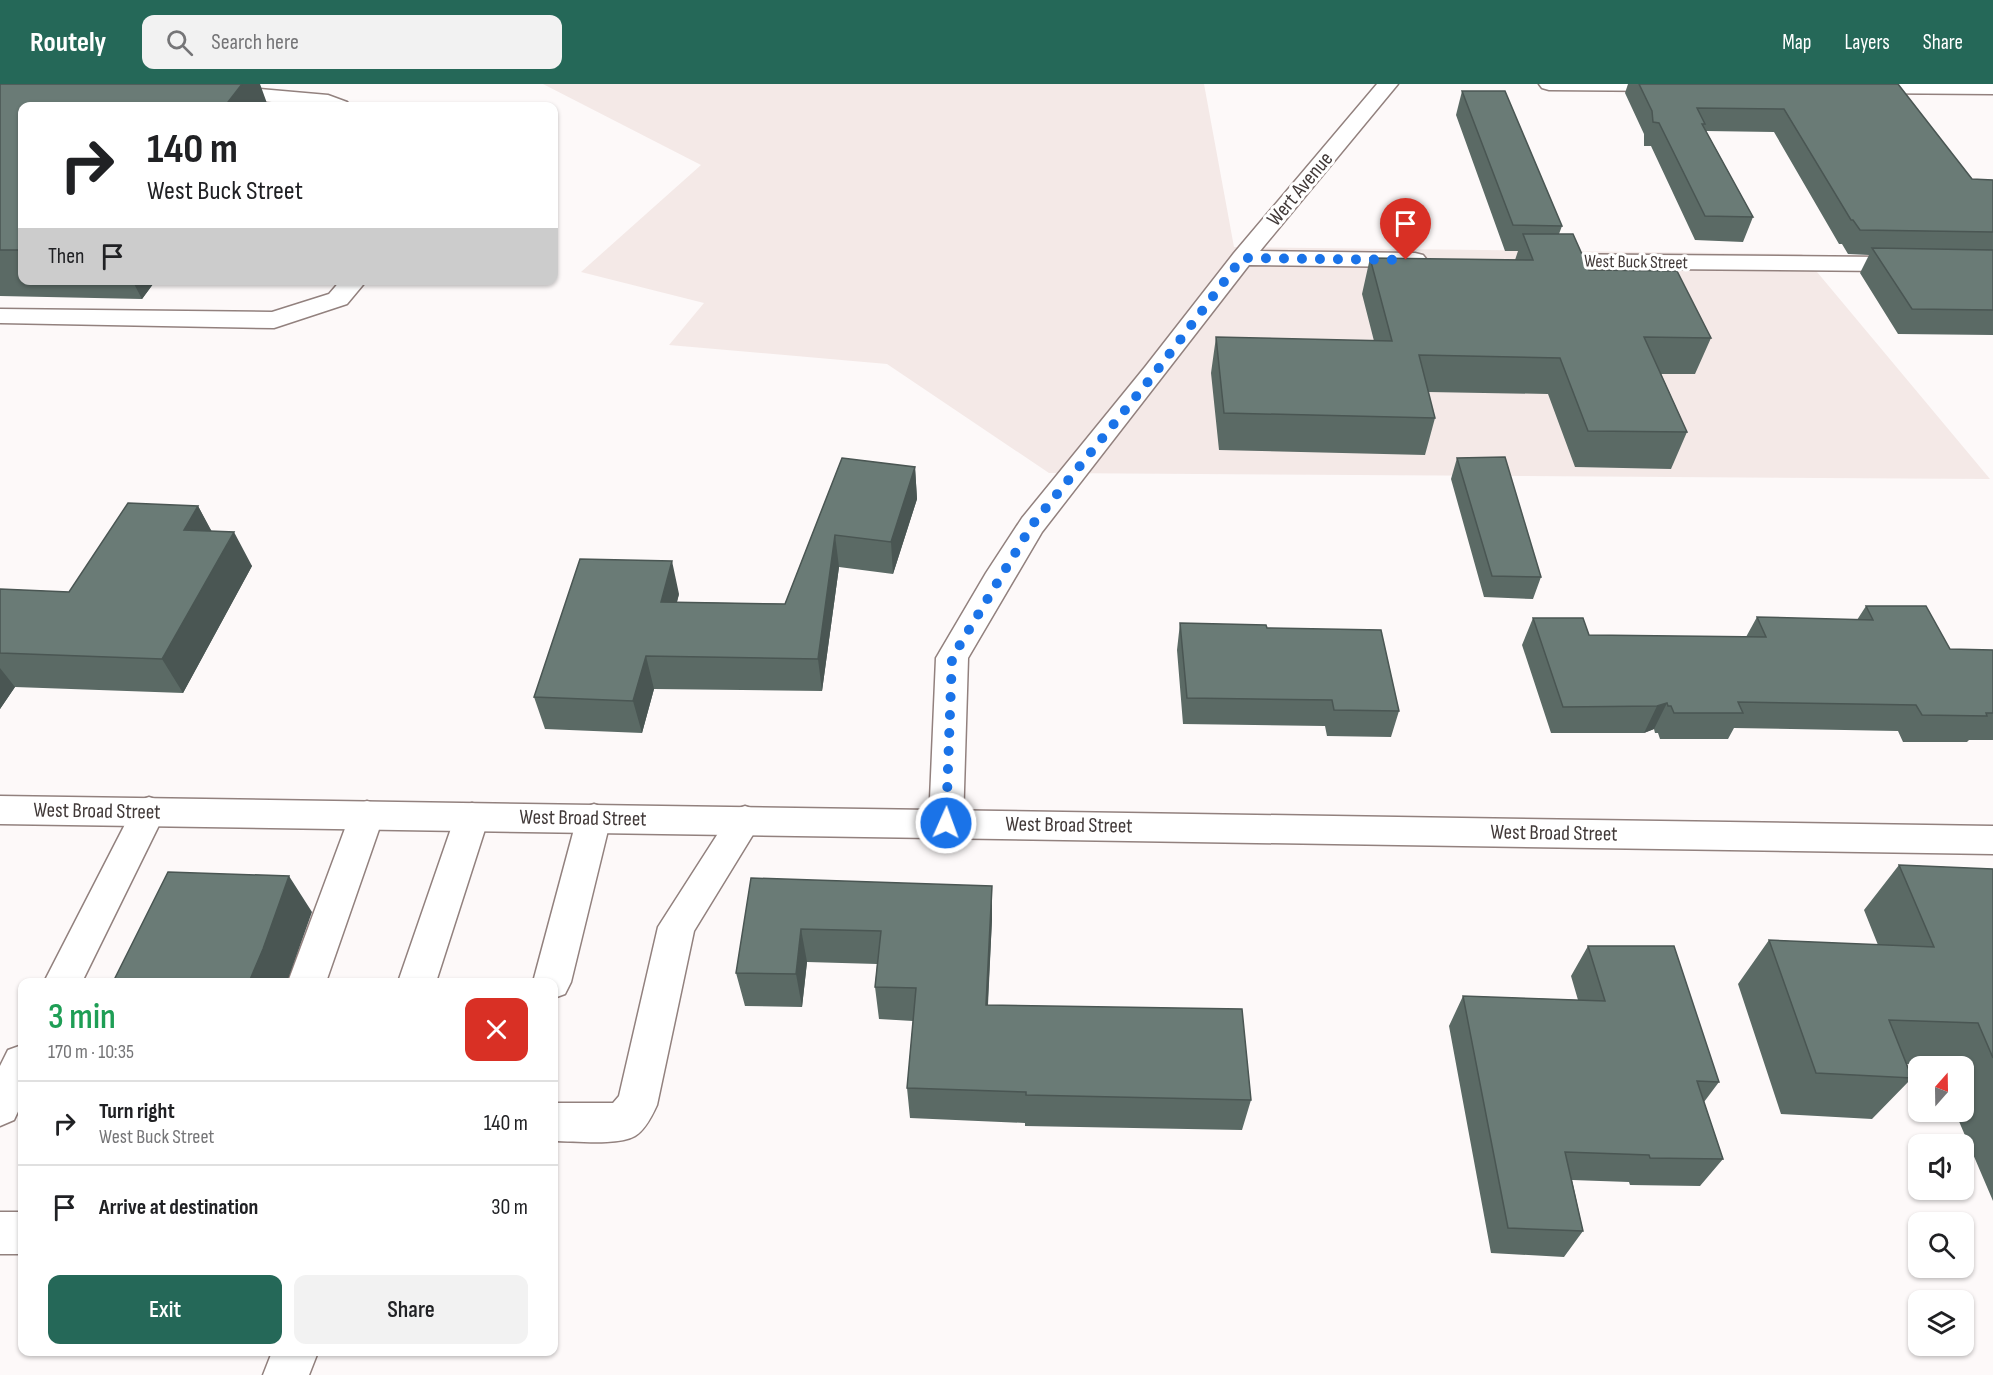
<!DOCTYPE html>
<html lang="en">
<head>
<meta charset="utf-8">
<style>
  :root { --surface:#fff; --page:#f2f2f2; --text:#202124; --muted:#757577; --line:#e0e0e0; --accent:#256858 }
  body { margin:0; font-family:"Sofia Sans Condensed",sans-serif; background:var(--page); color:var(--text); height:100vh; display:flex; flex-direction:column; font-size:22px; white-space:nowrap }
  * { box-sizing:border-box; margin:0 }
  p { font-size:20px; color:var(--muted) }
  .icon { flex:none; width:33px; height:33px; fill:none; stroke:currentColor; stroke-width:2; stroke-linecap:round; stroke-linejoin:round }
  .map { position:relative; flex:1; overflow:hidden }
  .details { position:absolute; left:18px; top:894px; width:540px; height:378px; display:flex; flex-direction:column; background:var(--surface); border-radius:12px; box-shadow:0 2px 4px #0004 }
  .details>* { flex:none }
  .hud { position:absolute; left:18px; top:18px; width:540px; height:183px; border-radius:12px; box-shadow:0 2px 4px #0004; background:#fff; color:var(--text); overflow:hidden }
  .needle { width:39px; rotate:20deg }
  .fabs { position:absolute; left:1908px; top:972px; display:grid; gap:12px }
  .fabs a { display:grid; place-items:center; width:66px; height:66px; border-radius:12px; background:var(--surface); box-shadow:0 2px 4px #0004; font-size:30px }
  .pin { position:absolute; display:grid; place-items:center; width:51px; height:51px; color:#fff; margin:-62px -26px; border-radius:50% 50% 50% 0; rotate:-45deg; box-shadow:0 0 6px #0007 }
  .pin .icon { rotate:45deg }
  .me { position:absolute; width:66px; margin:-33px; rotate:2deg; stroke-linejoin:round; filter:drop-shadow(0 0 4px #0008) }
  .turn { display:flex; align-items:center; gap:21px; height:126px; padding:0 30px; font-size:27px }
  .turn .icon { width:78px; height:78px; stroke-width:2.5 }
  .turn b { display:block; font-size:42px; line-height:51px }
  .then { display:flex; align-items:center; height:57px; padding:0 30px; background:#0003; gap:12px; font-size:22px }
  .round { display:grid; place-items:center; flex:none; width:63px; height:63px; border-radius:12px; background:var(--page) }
  .overview { display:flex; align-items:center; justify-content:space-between; height:102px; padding:0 30px }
  h1 { font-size:36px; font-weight:600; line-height:45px; color:#1e9e55 }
  .button { display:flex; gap:12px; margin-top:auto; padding:12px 30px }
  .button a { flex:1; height:69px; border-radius:12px; background:var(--accent); color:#fff; font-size:24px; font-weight:600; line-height:69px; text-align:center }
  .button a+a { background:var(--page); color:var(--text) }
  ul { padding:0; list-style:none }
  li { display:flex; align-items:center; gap:18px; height:84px; padding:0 30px; border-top:2px solid var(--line) }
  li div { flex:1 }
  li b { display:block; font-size:22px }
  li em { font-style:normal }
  header { display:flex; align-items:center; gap:36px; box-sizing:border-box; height:84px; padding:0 30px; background:var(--accent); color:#fff }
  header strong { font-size:28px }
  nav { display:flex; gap:33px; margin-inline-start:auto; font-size:21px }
  .search { width:420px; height:54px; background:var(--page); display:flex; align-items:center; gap:15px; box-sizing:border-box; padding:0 21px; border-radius:12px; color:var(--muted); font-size:22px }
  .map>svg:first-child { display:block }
  .built { fill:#f4e9e7 }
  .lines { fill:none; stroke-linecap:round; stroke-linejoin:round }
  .minor-casing { stroke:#92817e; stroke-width:3 }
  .major-casing { stroke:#92817e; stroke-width:3 }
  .minor { fill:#fff; fill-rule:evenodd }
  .major { fill:#fff; fill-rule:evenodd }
  .wall { fill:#5b6a65 }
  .shaded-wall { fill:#4a5653 }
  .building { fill:#6a7b76; stroke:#4a5653; stroke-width:1.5 }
  .route { stroke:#1a73e8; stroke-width:10; stroke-dasharray:0 18 }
  .labels { text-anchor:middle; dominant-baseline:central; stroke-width:6; stroke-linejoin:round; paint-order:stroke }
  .far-street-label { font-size:18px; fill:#413938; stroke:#fff }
  .street-label { font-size:21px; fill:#413938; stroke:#fff }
</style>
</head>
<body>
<header>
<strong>Routely</strong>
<div class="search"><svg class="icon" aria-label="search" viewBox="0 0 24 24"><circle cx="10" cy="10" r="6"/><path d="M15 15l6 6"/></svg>Search here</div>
<nav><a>Map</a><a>Layers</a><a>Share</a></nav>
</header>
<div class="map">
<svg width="1993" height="1291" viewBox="0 0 1993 1291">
  <rect width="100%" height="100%" fill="#fdf9f9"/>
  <path class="built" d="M543,0H1204L1234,163L1802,170L1990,395L1049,389L887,280L669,261L704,219L581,188L701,81Z"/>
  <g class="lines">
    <g class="minor-casing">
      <path id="minor" d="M118,0H201L328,11L347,18L350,22H319L128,6L121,4Z
        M1377,0H1398L1260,167L1415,169L1423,171L1427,176L1423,181L1415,183L1249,181L1042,448L968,574L963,739L958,749L946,753L934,749L929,739L936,574L986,489L1022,434L1145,283L1234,169Z
        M1539,0H1683V1L1680,5L1673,7L1549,6L1542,4Z
        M1849,0H1993V10L1857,9L1850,7L1847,3Z
        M1539,170L1993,174V188L1539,184L1531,182L1527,177L1531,172Z
        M341,196H367L347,220L274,244L0,239V225L272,228L329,210Z
        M149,713L161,717L166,727L82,898H44L137,717Z
        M367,717L379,721L384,731L326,898H288L350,731L355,721Z
        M472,719L484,723L489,733L436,898H398L455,733L460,723Z
        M594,720L606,724L611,734L571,898L565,910L554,914V898H533L577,734L582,724Z
        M745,722L757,726L762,736L694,847L657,1021C652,1032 645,1046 635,1052C618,1062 574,1057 554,1057V1019H613L619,1012L658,843L733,726Z
        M22,961V1019L14,1036L0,1042V982L8,966Z
        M0,1128H22V1170H0Z
        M272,1268H318L309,1291H263Z"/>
    </g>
    <g class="major-casing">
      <path id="major" d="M0,712L1993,742V770L0,740Z"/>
    </g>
    <use href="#minor" class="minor"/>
    <use href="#major" class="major"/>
  </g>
  <path class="wall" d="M0,0L22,22V196H156L142,215L0,212Z
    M1628,0H1898L1972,95L1993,96V251L1898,250L1860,189L1869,171L1848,170L1842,160H1839L1774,48L1706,47L1753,133L1743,158L1695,156L1651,62H1644V50L1625,9Z
    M1462,7L1562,142L1559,150L1589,186L1711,254L1695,290H1661L1687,348L1671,385L1575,383L1548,310L1428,308L1435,334L1425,371L1219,366L1211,289L1216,253L1374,257L1362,210L1370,174L1515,176L1518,167H1505L1456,31Z
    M842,374L915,383L917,415L893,490L839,483L822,607L654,605L642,649L545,645L534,613L679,510L677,518L785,520Z
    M1457,374L1541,493L1533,515L1484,513L1451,395Z
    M198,422L211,447L252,482L183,609L15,603L0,625V505L69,508Z
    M1866,522L1950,565L1993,566V656H1969L1967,658H1903L1898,647L1734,644L1728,655H1660L1658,649H1655L1654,645L1644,649H1551L1522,561L1533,534L1589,551L1746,553L1757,533L1857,536Z
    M1180,539L1267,544L1399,627L1391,653L1327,652L1325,642L1183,640L1177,566Z
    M1899,781L1993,785V1117L1955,1028H1964V982H1936L1907,980L1912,994L1872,1035L1781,1030L1738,900L1769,856L1878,861L1864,826Z
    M751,794L992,835L988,921L1251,1016L1242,1046L1025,1042V1039L910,1034L907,1004L913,937L879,935L875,903L877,880L807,878L802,923L745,922L736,889Z
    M1588,862L1719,998L1704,1018L1723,1075L1700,1102L1630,1101L1629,1098L1572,1096L1583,1147L1564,1173L1491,1169L1449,942L1463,912L1578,916L1571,892Z"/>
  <path class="shaded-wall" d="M242,0H260L268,22H225Z
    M132,196H156L142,215Z
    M915,383L917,415L893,490L891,458Z
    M198,422L217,457L184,446Z
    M234,448L252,482L183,609L162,575Z
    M835,451L839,483L822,607L818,575Z
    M672,477L679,510L668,550L661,518Z
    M646,572L654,605L642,649L633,617Z
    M0,584L15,603L0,625Z
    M1667,619L1654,645L1644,649L1657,622Z
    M289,792L312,828L287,898H249Z
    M992,802V835L986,953V921Z
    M801,845L807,878L802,923L796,890Z"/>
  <path class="building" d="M0,0H242L225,22H22V166H0Z
    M1639,0H1898L1972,95L1993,96V148L1860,146L1853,136H1851L1784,25L1697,24L1705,40H1702L1753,133L1705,132L1659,39L1653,38L1652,27Z
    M1462,7H1505L1562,142L1513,141Z
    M1523,150H1573L1589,186L1677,187L1711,254L1644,253L1687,348L1588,347L1560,274L1419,271L1435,334L1224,329L1216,253L1392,257L1370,174L1533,176Z
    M1872,164L1993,166V226L1912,225Z
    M1505,373L1541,493L1492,492L1457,374Z
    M842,374L915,383L891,458L835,451L818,575L646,572L633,617L534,613L580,475L672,477L661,518L785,520Z
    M128,419L198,422L184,446L234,448L162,575L0,569V505L69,508Z
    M1866,522H1926L1950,565L1993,566V629H1986L1987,632L1922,631L1916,621L1738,618L1743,629H1674L1671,622H1668L1667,619L1657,622L1563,623L1533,534H1583L1589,551L1766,553L1757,533L1873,536Z
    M1180,539L1266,541L1267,544L1381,546L1399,627L1334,626L1332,616L1187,614Z
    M1899,781L1993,785V974L1978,939L1889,936L1912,994L1816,989L1769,856L1934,863Z
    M168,788L289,792L263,865L249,898H113Z
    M751,794L992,802L986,921L1242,925L1251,1016L1026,1011V1008L907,1004L916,904L875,903L881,847L801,845L796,890L736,889Z
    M1588,862H1674L1719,998L1697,997L1723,1075L1650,1074L1649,1071L1565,1068L1583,1147L1508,1144L1463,912L1605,917Z"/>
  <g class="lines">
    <path class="route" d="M946,739L952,574L1032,441L1155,289L1242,174L1406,176"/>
  </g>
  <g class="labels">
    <g class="far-street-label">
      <text transform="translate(1636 178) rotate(1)">West Buck Street</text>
    </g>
    <g class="street-label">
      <text transform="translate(1300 105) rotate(-50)">Wert Avenue</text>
      <text transform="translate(97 727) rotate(1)">West Broad Street</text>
      <text transform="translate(583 734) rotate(1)">West Broad Street</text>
      <text transform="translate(1069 741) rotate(1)">West Broad Street</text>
      <text transform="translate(1554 749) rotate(1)">West Broad Street</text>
    </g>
  </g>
</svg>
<div class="fabs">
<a><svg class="needle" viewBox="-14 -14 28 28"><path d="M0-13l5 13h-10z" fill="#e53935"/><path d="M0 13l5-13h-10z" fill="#757577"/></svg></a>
<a><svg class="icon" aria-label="sound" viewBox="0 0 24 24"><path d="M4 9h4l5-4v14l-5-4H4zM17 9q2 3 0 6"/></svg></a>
<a><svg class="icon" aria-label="search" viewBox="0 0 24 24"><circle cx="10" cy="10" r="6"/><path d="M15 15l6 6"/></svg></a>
<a><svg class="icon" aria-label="layers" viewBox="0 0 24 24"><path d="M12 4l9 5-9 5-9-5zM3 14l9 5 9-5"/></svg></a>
</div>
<div class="pin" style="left:1406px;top:176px;background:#d93025"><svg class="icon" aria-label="arrive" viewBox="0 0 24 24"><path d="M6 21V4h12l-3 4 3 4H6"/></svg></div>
<svg class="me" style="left:946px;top:739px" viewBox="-20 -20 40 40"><circle r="17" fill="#1a73e8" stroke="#fff" stroke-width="3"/><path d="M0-11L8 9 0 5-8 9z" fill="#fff"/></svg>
<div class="hud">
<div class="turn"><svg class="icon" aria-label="right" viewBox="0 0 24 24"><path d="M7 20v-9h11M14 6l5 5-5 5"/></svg><div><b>140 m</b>West Buck Street</div></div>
<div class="then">Then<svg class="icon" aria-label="arrive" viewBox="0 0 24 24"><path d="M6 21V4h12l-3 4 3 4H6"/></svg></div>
</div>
<section class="details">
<div class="overview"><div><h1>3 min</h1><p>170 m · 10:35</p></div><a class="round" style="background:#d93025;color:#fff"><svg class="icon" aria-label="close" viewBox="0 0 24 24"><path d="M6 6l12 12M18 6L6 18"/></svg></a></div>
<ul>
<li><svg class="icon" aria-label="right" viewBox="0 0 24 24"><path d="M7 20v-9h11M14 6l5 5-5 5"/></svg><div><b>Turn right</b><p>West Buck Street</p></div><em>140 m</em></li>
<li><svg class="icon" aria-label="arrive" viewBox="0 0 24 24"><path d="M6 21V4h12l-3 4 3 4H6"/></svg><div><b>Arrive at destination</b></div><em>30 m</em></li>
</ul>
<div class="button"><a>Exit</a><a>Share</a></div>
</section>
</div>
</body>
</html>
